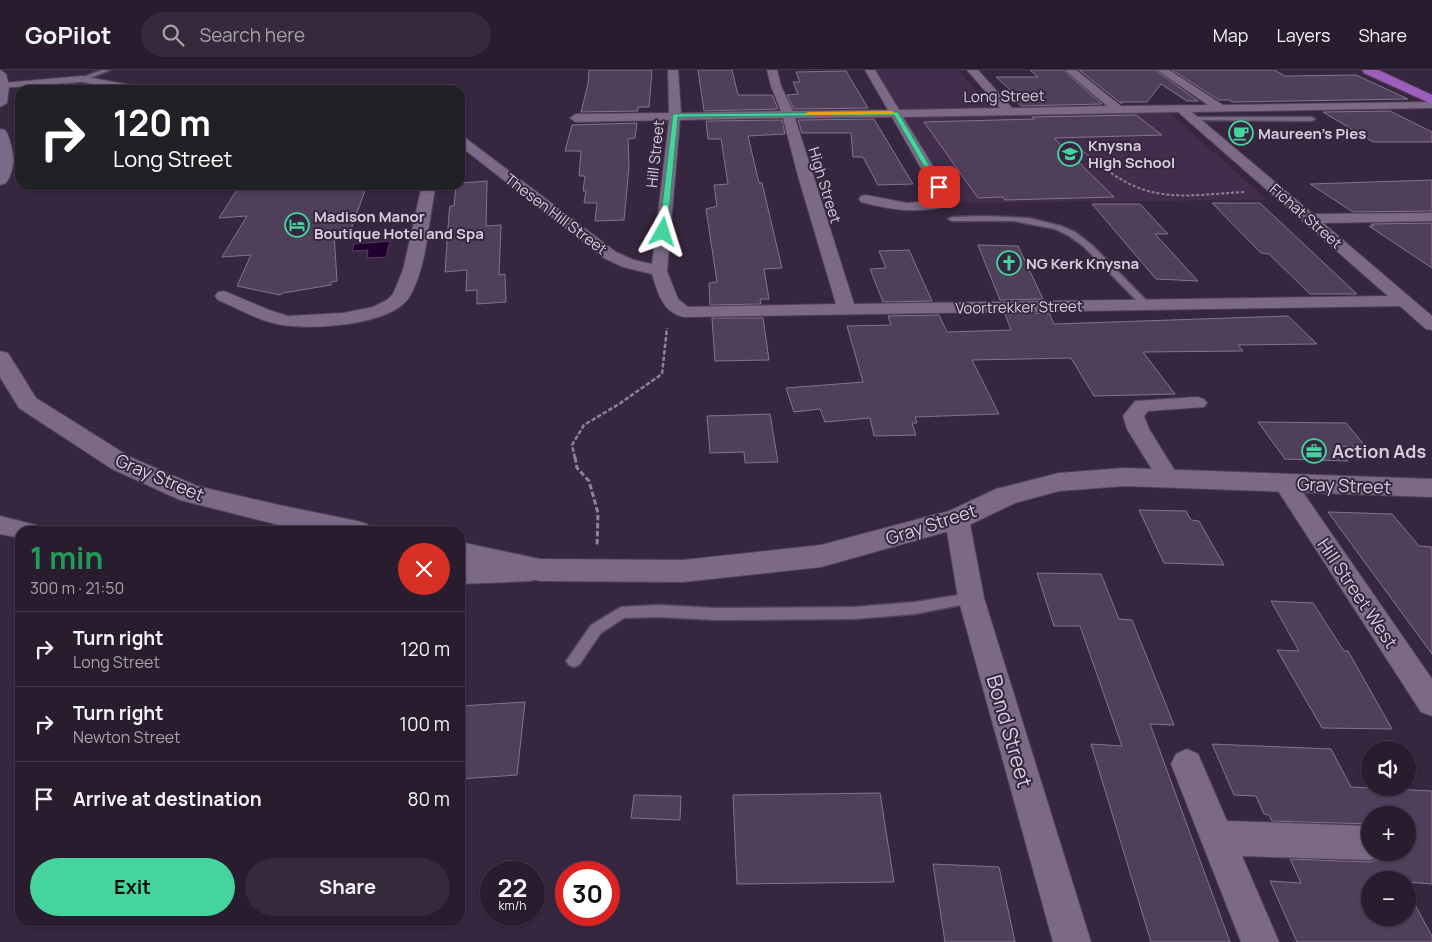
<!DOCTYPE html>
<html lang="en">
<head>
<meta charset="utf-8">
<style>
  :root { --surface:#291c2f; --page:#35293b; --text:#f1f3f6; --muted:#a5a1aa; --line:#453a4b; --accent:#46d49e }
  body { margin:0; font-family:Manrope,sans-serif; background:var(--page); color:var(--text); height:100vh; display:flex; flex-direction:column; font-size:19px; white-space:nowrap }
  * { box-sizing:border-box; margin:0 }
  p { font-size:16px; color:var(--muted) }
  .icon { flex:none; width:28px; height:28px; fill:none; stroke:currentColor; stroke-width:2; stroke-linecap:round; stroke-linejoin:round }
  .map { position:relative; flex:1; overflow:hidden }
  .panel { position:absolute; left:15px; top:456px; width:450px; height:400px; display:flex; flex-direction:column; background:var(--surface); border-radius:15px; box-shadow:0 1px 4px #0004,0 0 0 1px var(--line) }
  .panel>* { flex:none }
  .guide { position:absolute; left:15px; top:15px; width:450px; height:105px; border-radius:15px; box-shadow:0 1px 4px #0004,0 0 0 1px var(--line); background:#202124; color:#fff; overflow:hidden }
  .buttons { position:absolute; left:1361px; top:671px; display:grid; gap:10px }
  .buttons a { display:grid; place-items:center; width:55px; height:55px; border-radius:50%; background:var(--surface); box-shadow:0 1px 4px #0004,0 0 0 1px var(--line); font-size:25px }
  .speed { position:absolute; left:480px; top:791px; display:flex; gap:10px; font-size:25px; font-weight:700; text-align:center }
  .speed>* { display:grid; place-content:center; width:65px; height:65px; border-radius:50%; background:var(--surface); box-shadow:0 1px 4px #0004,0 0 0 1px var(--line); line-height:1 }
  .speed small { font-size:12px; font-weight:400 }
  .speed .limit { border:8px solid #d22; background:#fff; color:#111 }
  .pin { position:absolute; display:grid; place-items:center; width:42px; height:42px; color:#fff; margin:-21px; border-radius:10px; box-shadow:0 2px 8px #0006 }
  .me { position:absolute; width:55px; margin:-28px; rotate:6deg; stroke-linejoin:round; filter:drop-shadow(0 0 4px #0008) }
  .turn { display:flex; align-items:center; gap:18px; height:105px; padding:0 15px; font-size:22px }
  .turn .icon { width:65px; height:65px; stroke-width:2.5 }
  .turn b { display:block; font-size:35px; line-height:42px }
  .round { display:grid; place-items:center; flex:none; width:52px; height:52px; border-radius:26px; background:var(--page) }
  .headline { display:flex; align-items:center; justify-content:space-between; height:85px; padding:0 15px }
  h1 { font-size:30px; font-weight:700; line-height:38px; color:#1e9e55 }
  .cta { display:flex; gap:10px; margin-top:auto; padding:10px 15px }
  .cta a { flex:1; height:58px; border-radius:30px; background:var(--accent); color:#111; font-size:20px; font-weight:700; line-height:58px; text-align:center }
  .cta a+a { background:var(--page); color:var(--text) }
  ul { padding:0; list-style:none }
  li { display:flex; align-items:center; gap:15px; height:75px; padding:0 15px; border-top:1px solid var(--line) }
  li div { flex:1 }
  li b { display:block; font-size:19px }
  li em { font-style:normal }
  header { display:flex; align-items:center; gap:30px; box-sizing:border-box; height:70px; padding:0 25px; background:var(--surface); border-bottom:1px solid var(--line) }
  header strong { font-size:24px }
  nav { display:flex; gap:28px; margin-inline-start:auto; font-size:18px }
  .search { width:350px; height:45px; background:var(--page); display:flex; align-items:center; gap:12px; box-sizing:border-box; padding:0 18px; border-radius:28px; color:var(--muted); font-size:19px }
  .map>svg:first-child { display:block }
  .built { fill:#422d4c }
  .water { fill:#20002e; stroke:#573e62 }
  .building { fill:#503f5a; stroke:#867290 }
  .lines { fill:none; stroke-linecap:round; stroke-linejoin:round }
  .service-casing { stroke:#524359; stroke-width:3 }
  .minor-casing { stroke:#524359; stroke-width:2 }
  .tertiary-casing { stroke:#524359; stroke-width:2 }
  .trunk-casing { stroke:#524359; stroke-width:2 }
  .path-far3 { stroke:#8f8296; stroke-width:1; stroke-dasharray:2.5 1; stroke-linecap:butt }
  .path-far2 { stroke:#8f8296; stroke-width:2; stroke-dasharray:3 2; stroke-linecap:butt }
  .path-far1 { stroke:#8f8296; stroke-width:2.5; stroke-dasharray:4.5 2; stroke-linecap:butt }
  .path { stroke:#8f8296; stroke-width:3; stroke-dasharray:5.5 2.5; stroke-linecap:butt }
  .service { fill:#7c6986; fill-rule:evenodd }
  .minor { fill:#7c6986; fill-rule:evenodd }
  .tertiary { fill:#7c6986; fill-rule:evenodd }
  .trunk { fill:#9e5ebd; fill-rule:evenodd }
  .route { fill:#46d49e; stroke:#2e8a67 }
  .slow { fill:#f59e0b }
  .labels { text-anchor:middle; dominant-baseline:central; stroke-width:4; stroke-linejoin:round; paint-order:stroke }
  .far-street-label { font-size:15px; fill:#d7cddd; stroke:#37263f }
  .far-poi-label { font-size:15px; font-weight:bold; fill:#d7cddd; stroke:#37263f; text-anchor:start }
  .poi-label { font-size:18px; font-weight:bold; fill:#d7cddd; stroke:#37263f; text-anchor:start }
  .street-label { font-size:18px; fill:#d7cddd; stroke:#37263f }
  .near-street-label { font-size:21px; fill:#d7cddd; stroke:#37263f }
</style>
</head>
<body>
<header>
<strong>GoPilot</strong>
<div class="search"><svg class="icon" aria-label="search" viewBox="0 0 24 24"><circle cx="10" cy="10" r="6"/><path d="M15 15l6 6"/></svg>Search here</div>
<nav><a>Map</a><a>Layers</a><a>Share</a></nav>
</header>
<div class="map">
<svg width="1432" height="872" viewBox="0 0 1432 872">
  <rect width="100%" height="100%" fill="#37263f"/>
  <path class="built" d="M875,0H958L990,38L899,40Z
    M1169,42L1267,130L953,133L902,47Z"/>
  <path class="water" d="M390,171L386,187L367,188L368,180L352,181L354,174Z"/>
  <path class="building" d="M589,0H652L649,37H638V41L581,42L588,14Z
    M698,0H732L738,25H772L778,39L704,41Z
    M1030,0H1063L1102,34L1021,36L1007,23H1014L996,7H1038Z
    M1079,0H1155L1198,31H1187L1161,14L1147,32H1120L1122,34Z
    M1172,0H1274L1285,6L1356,5L1408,29L1233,32L1229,30H1219Z
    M846,1L868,38L794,39L787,25L798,24L793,12H800L796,2Z
    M1390,41L1432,62V72H1373L1323,42Z
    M1136,45L1162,65L1054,68L1114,127L1005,130L1003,127L978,128L924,52L1035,49L1032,47Z
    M874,49L913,114L878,115L863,87H853L851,63H802L798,50Z
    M782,50L785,64L748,66L759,113H762L782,198L764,199L769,229H760L761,234L710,235L709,213L717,212L706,139L717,136L714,115L728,114L721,69H708L706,51Z
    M637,53L635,68L628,69L629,97L624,150L595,151L597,133H584L586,121H583L585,106H579L581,81H565L572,55Z
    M1432,110V141L1353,142L1310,114Z
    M487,111L486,156L501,155L499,205L505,204L506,232L477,234V220L466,221L467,200L445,202L449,144L450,136H454L456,115H460V113Z
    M240,115H367L350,162L334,163L337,211L331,212V215L283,223L280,225L237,216L251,185L222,187L247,146L219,148Z
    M1212,133H1260L1357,224H1310L1269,184L1261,183Z
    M1092,134H1140L1168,164H1155L1198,211L1156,209Z
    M1432,153V198L1369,156H1374L1371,154Z
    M978,175L1018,176L1043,229L1000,230Z
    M909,180L932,231L883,232L870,199L886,198L879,181Z
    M1049,243L1054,254L1288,246L1317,274L1238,275L1243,281L1143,282L1175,324L1094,326L1071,288L972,290L999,344L915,347L917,353H912L916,365L874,366L870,348L825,352L820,339L794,342L786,318L863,312L847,256L891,255L888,246L939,245L947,262L1011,260L1005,244Z
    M712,248H763L769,290L715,291Z
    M770,344L778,392L745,393L744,382L710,383L707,346Z
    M1258,352L1346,353L1366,377L1335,376L1348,391L1285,389Z
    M1139,440L1186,441L1191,450L1199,451L1224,495L1164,493Z
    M1328,442L1392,444L1419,476L1432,477V584Z
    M1037,503L1101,504L1119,549L1132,550L1174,655L1150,654L1230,872H1151L1091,674L1122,676L1080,556H1054Z
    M1271,531L1313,533L1344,581H1348L1392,659L1322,658L1277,580L1299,581Z
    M525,632L517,705L460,709V636Z
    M1212,674L1331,679L1351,717L1432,721V814L1408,812V810H1370V848H1408V822L1432,866V872H1297L1270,811L1301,813L1290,789L1370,792L1383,787L1385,782H1408V745H1370V754L1272,751L1269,745L1264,744L1256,726L1234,725Z
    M880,723L894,812L737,814L733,725Z
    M634,725L681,726L680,750L631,748Z
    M933,794L999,797L1015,872H945Z"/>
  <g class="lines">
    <g class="service-casing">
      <path id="service" d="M102,0H110L84,10L79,9Z
        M1194,47H1312L1315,49L1312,51L1192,50Z
        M983,146L1029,148L1061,156L1075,162L1093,176L1152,236L1147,239L1144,238L1083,176L1069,166L1055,159L1014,151H952L948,149L952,147Z
        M971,523L976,524L978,528L976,532L971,533L915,544L854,549L717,550L658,547L624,548L601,563L579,595L574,597L569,595L566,591L591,555L621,537L658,535L717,538L854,537L915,532Z"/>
    </g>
    <g class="minor-casing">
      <path id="minor" d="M668,0H678L681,43L781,41L771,16L767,0H777L781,16L793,41L888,40L865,0H875L899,40L1000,38L967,0H978L1012,38L1107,36L1065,0H1076L1121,36L1208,35L1157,0H1169L1223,35L1432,32V38L1192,42L1313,144L1432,143V151L1323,153L1432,246V260L1426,259L1400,236L684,247C662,242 658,223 652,204L623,197L604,188L460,76V66L464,67L616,182L634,190L652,194L669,50L576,52L570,48L576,44L669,43ZM1178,42L1388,226L854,234L795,48L892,47L939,130L907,133L866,125L861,126L859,129L861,132C891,140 917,144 948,136L953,135L955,132L903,47ZM783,48L798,106L836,234L688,237L678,229L667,201L680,50Z
        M82,6L141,17L146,20H124L82,12L0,18V14L3,13Z
        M422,115H436C428,151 428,193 410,226C393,256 308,261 277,254C256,250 238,238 218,230L215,226L218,222L224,221L269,240L288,246L343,243L373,237L387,230L393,224L403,200Z
        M1197,327L1204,329L1207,333L1204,337L1148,341L1144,346L1149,359L1180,409L1177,414L1169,417L1161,414L1127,359L1123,346L1135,331Z
        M1285,405L1293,408L1432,609V646L1421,642L1273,413L1277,408Z
        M957,440L966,443L969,449L984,528L1091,872H1053L958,528L945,449L948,443Z
        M0,446L36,455L39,461H20V468L0,464Z
        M531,491L540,494L544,501L540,508L531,511L460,514V494Z
        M1187,679L1198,684L1227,751L1370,756V782H1383L1382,785L1370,790L1242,786L1279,872H1241L1171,694L1176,684Z"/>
    </g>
    <g class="tertiary-casing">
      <path id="tertiary" d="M0,0L6,4L9,16L7,33L0,37Z
        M0,59L5,60L7,63C14,81 17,97 6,113L0,115Z
        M0,281L8,283L36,328L130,387L197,416L279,435L357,451L367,454L371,461H310L279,455L180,430L112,399L19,338L0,307Z
        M1124,398L1432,409V427L1124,416L1059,421L1015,433L967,456L821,497L683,512L540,511L460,494V472L540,489L683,490L821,475L949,441L996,419L1059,403Z"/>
    </g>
    <g class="trunk-casing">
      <path id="trunk" d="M1362,0H1378L1432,25V34L1364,3Z"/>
    </g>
    <path class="path-far3" d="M1081,80L1105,98"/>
    <path class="path-far2" d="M1103,97C1151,135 1187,125 1244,122"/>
    <path class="path-far1" d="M575,388L572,375L584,355L619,334L662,304L667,258"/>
    <path class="path" d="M575,387L577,398L589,411L598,443L597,475"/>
    <use href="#service" class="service"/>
    <use href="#minor" class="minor"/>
    <use href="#tertiary" class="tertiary"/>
    <use href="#trunk" class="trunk"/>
  </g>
  <path class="route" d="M898,42L942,117L941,119L936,117L894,45L678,47L667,162L663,164L659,162L673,44Z"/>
  <path class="slow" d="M893,41L895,44L808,45L805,44L808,42Z"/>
  <defs>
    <g id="cafe-ring" transform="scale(1.25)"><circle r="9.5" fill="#37263f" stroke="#46d49e" stroke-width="1.5"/><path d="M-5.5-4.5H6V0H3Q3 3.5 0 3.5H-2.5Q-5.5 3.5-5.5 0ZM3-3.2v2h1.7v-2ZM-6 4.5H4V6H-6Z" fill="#46d49e"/></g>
    <g id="school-ring" transform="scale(1.25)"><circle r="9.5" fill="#37263f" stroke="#46d49e" stroke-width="1.5"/><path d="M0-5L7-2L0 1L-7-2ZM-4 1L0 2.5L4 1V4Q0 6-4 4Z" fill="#46d49e"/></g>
    <g id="hotel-ring" transform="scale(1.25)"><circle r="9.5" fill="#37263f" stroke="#46d49e" stroke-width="1.5"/><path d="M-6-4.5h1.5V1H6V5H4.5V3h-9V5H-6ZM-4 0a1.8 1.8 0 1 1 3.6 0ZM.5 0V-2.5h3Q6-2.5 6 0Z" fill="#46d49e"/></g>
    <g id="church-ring" transform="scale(1.25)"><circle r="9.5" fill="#37263f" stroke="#46d49e" stroke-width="1.5"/><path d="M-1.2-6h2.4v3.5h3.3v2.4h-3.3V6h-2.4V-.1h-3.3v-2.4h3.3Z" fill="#46d49e"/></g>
    <g id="office-ring" transform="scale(1.25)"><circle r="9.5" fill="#37263f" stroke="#46d49e" stroke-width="1.5"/><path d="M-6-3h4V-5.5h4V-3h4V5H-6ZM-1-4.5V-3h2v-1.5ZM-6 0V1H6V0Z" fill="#46d49e"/></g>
  </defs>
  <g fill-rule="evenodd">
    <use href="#cafe-ring" x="1241" y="63"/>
    <use href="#school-ring" x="1070" y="84"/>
    <use href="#hotel-ring" x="297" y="155"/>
    <use href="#church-ring" x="1009" y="193"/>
    <use href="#office-ring" x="1314" y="381"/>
  </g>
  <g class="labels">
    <g class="far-street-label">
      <text transform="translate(1004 26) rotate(-1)">Long Street</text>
      <text transform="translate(655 84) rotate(-84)">Hill Street</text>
      <text transform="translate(825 115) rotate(73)">High Street</text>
      <text transform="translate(556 144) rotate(37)">Thesen Hill Street</text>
      <text transform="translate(1306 146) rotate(41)">Fichat Street</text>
      <text transform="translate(1019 237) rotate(-1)">Voortrekker Street</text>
    </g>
    <g class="far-poi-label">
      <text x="1258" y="63">Maureen's Pies</text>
      <text x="1088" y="75">Knysna<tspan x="1088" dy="17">High School</tspan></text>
      <text x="314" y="146">Madison Manor<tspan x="314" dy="17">Boutique Hotel and Spa</tspan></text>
      <text x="1026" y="193">NG Kerk Knysna</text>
    </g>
    <g class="poi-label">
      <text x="1332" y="381">Action Ads</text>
    </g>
    <g class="street-label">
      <text transform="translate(160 407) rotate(23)">Gray Street</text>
      <text transform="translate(1344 415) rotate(2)">Gray Street</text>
      <text transform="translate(931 454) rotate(-18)">Gray Street</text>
      <text transform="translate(1358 523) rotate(56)">Hill Street West</text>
    </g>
    <g class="near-street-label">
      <text transform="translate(1010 661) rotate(74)">Bond Street</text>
    </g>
  </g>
</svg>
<div class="buttons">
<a><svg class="icon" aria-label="sound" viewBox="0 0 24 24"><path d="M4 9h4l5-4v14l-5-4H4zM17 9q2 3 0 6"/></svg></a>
<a>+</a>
<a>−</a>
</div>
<div class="speed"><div>22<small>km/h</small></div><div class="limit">30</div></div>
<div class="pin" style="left:939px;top:117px;background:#d93025"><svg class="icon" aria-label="arrive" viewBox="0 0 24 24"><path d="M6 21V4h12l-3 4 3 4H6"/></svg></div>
<svg class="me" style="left:663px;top:162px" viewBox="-20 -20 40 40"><path d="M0-17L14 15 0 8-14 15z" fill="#46d49e" stroke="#fff" stroke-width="4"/></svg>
<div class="guide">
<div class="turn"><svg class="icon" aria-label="right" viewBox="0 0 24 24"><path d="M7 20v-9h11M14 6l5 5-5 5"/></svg><div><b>120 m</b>Long Street</div></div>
</div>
<section class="panel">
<div class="headline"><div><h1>1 min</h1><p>300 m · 21:50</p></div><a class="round" style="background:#d93025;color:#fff"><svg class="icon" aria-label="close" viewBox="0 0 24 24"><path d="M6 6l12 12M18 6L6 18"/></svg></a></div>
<ul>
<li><svg class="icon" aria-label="right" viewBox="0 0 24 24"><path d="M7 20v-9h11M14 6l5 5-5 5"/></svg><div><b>Turn right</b><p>Long Street</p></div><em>120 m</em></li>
<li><svg class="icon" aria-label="right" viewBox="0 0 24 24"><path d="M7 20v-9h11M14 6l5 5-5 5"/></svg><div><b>Turn right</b><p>Newton Street</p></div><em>100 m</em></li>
<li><svg class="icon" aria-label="arrive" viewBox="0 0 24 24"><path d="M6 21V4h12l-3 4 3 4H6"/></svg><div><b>Arrive at destination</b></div><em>80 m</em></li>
</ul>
<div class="cta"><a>Exit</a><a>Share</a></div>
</section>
</div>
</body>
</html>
